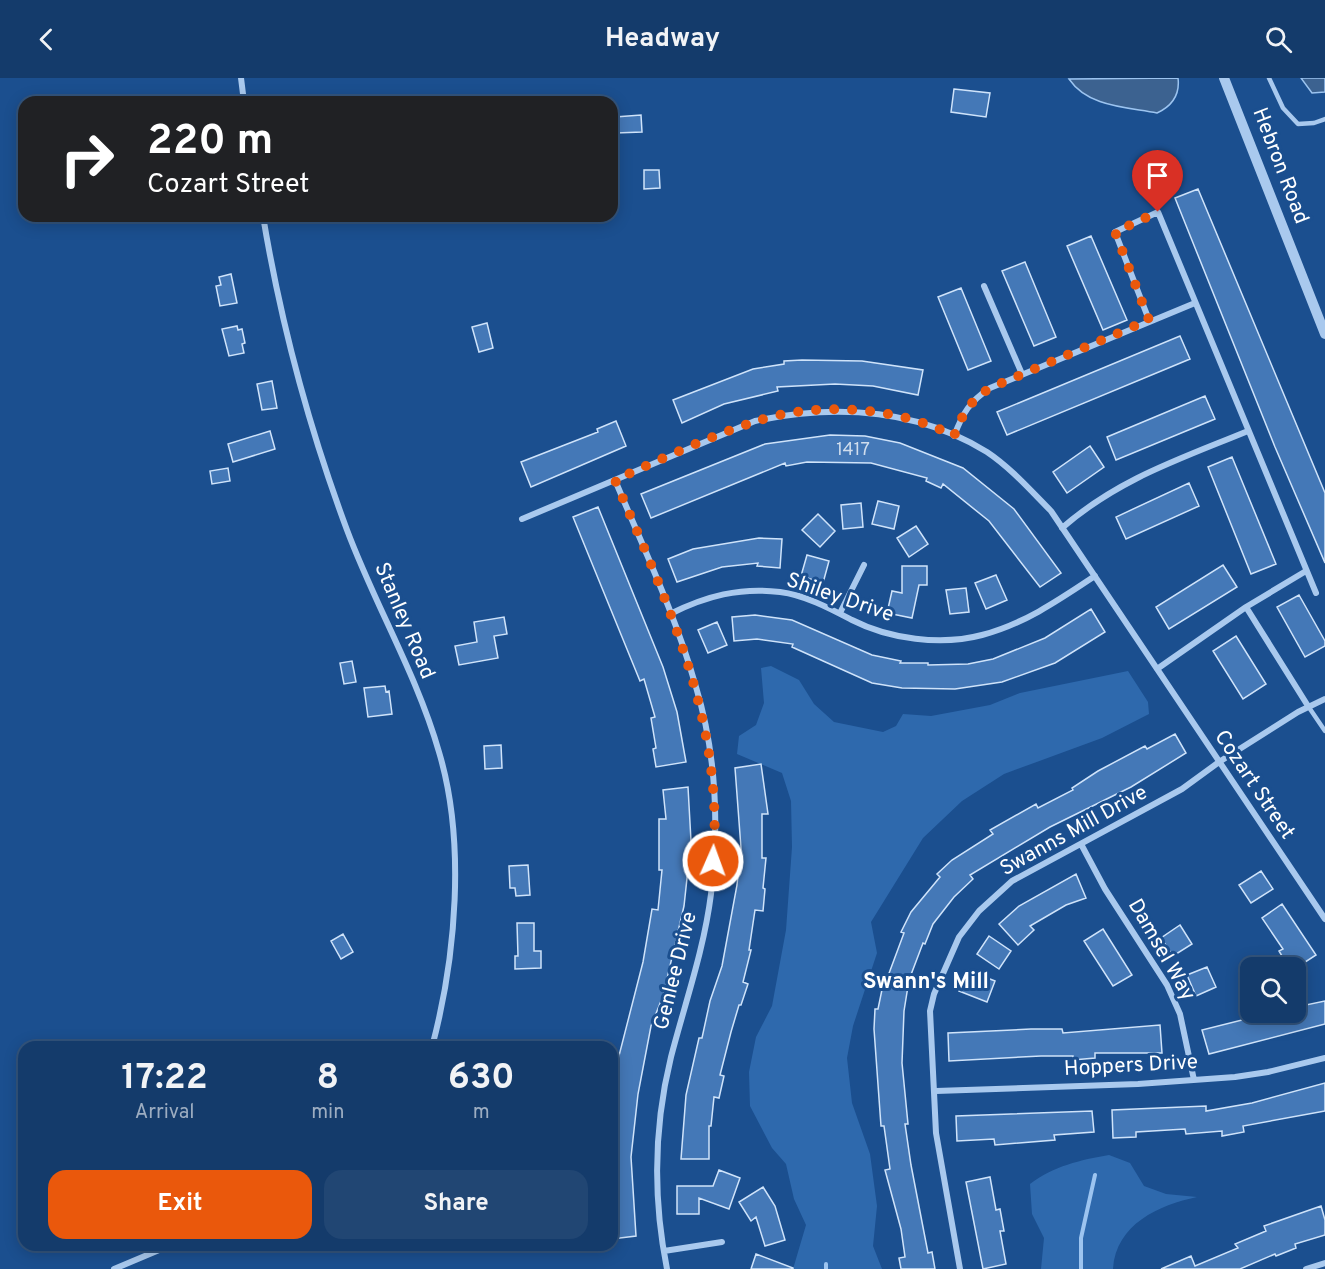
<!DOCTYPE html>
<html lang="en">
<head>
<meta charset="utf-8">
<style>
  :root { --surface:#143b6b; --page:#214673; --text:#f1f3f6; --muted:#9dadc1; --line:#33557e; --accent:#ea580c }
  body { margin:0; font-family:Overpass,sans-serif; background:var(--page); color:var(--text); height:100vh; display:flex; flex-direction:column; font-size:22px; white-space:nowrap }
  * { box-sizing:border-box; margin:0 }
  p { font-size:20px; color:var(--muted) }
  .icon { flex:none; width:33px; height:33px; fill:none; stroke:currentColor; stroke-width:2; stroke-linecap:round; stroke-linejoin:round }
  .map { position:relative; flex:1; overflow:hidden }
  .panel { position:absolute; left:18px; top:963px; width:600px; height:210px; display:flex; flex-direction:column; background:var(--surface); border-radius:18px; box-shadow:0 3px 15px #0003,0 0 0 2px var(--line) }
  .panel>* { flex:none }
  .top-card { position:absolute; left:18px; top:18px; width:600px; height:126px; border-radius:18px; box-shadow:0 3px 15px #0003,0 0 0 2px var(--line); background:#202124; color:#fff; overflow:hidden }
  .fabs { position:absolute; left:1240px; top:879px; display:grid; gap:12px }
  .fabs a { display:grid; place-items:center; width:66px; height:66px; border-radius:12px; background:var(--surface); box-shadow:0 3px 15px #0003,0 0 0 2px var(--line); font-size:30px }
  .pin { position:absolute; display:grid; place-items:center; width:51px; height:51px; color:#fff; margin:-62px -26px; border-radius:50% 50% 50% 0; rotate:-45deg; box-shadow:0 0 6px #0007 }
  .pin .icon { rotate:45deg }
  .me { position:absolute; width:66px; margin:-33px; rotate:2deg; stroke-linejoin:round; filter:drop-shadow(0 0 4px #0008) }
  .turn { display:flex; align-items:center; gap:21px; height:126px; padding:0 30px; font-size:27px }
  .turn .icon { width:78px; height:78px; stroke-width:2.5 }
  .turn b { display:block; font-size:42px; line-height:51px }
  .eta { display:flex; justify-content:space-evenly; align-items:center; height:102px; text-align:center }
  .eta b { font-size:36px; font-weight:700; line-height:42px }
  .cta { display:flex; gap:12px; margin-top:auto; padding:12px 30px }
  .cta a { flex:1; height:69px; border-radius:18px; background:var(--accent); color:#fff; font-size:24px; font-weight:700; line-height:69px; text-align:center }
  .cta a+a { background:var(--page); color:var(--text) }
  header { display:flex; justify-content:space-between; align-items:center; height:78px; padding:0 30px; background:var(--surface); font-size:27px; font-weight:700 }
  .map>svg:first-child { display:block }
  .green { fill:#2e69ad }
  .water { fill:#3c6290; stroke:#9cc4f0; stroke-width:1.5 }
  .lines { fill:none; stroke-linecap:round; stroke-linejoin:round }
  .stream { stroke:#9cc4f0; stroke-width:4 }
  .building { fill:#4478b7; stroke:#cfe3fa; stroke-width:1.5 }
  .service { stroke:#a9c9ee; stroke-width:4.5 }
  .minor { stroke:#a9c9ee; stroke-width:6 }
  .tertiary { stroke:#a9c9ee; stroke-width:10 }
  .route { stroke:#ea580c; stroke-width:10; stroke-dasharray:0 18 }
  .labels { text-anchor:middle; dominant-baseline:central; stroke-width:6; stroke-linejoin:round; paint-order:stroke }
  .number-label { font-size:18px; fill:#d0dded }
  .street-label { font-size:21px; fill:#fff; stroke:#1b4f8f }
  .neighbourhood-label { font-size:22px; font-weight:bold; fill:#fff; stroke:#1b4f8f }
</style>
</head>
<body>
<header><svg class="icon" aria-label="back" viewBox="0 0 24 24"><path d="M15 5l-7 7 7 7"/></svg>Headway<svg class="icon" aria-label="search" viewBox="0 0 24 24"><circle cx="10" cy="10" r="6"/><path d="M15 15l6 6"/></svg></header>
<div class="map">
<svg width="1325" height="1191" viewBox="0 0 1325 1191">
  <rect width="100%" height="100%" fill="#1b4f8f"/>
  <path class="green" d="M771,588L799,602L814,626L834,644L883,654L896,648L903,636L931,638L990,627L1020,615L1128,593L1148,624L1149,636L1102,660L1004,696L962,723L923,760L871,844L877,875L853,948L847,980L852,1025L870,1076L877,1128L873,1168L882,1191H793L806,1147L794,1121L786,1086L772,1070L750,1028L749,994L756,959L772,928L786,852L792,769L791,723L782,695L737,676L739,658L756,647L764,625L761,590Z
    M1109,1077L1130,1085L1144,1108L1166,1116L1197,1119C1159,1127 1116,1146 1113,1191H1041L1044,1160L1032,1136L1030,1106C1054,1088 1080,1082 1109,1077Z"/>
  <path class="water" d="M1178,0C1180,16 1172,28 1157,35C1126,29 1088,29 1069,1Z
    M1301,0H1325V14L1312,15Z"/>
  <g class="lines">
    <path class="stream" d="M826,1186V1191
      M1081,1191V1160L1095,1097"/>
  </g>
  <path class="building" d="M954,11L990,15L986,39L951,34Z
    M641,37L642,54L616,55L615,39Z
    M644,92H659L660,110L644,111Z
    M1198,111L1325,415V485L1275,369L1175,120Z
    M1091,158L1127,242L1103,252L1067,168Z
    M1025,184L1056,259L1034,268L1002,193Z
    M231,196L237,225L220,228L216,208L221,207L219,199Z
    M961,210L991,283L968,292L938,219Z
    M487,245L493,270L479,274L472,249Z
    M237,248L238,252L242,251L245,265L242,266L244,275L229,278L222,251Z
    M1180,258L1190,281L1007,357L997,334Z
    M802,282L862,283L923,292L918,317L873,308L835,306L777,309L778,313L724,326L682,345L673,322L753,291L784,286V283Z
    M272,303L277,330L262,332L257,306Z
    M1205,318L1215,341L1116,382L1107,359Z
    M616,343L626,368L531,409L521,384L598,354L597,351Z
    M270,353L275,371L233,384L228,366Z
    M830,357L865,358L900,365L963,390L1014,431L1061,495L1040,509L989,443L943,406L941,410L926,403L927,400L871,385L807,384L786,388L785,385L651,440L641,416L765,366Z
    M1090,368L1104,389L1067,415L1053,394Z
    M1232,379L1276,486L1251,496L1208,389Z
    M228,390L230,403L212,406L210,393Z
    M1189,405L1199,428L1126,461L1116,439Z
    M878,423L899,428L894,451L872,446Z
    M861,425L863,449L843,451L841,427Z
    M598,429L663,589L677,634L686,684L656,689L653,671L656,670L651,640L655,639L644,601L640,603L573,439Z
    M818,436L835,453L820,469L802,452Z
    M916,448L928,466L909,479L897,460Z
    M759,460L782,461L780,490L757,488L758,485L722,489L677,504L668,481L693,471Z
    M807,477L829,483L823,505L801,498Z
    M1223,487L1237,509L1169,551L1156,529Z
    M902,488H927V507H919L912,540L887,535L892,513L902,515Z
    M996,497L1007,522L986,531L975,505Z
    M966,510L969,534L950,536L946,512Z
    M1299,517L1325,563V568L1305,579L1277,529Z
    M1091,531L1105,554L1055,585L1002,604L955,611L902,610L872,605L792,569L793,566L757,561L734,563L732,539L755,537L792,542L872,577L901,583L900,585H928V587L968,586L993,581L1045,560Z
    M504,539L507,556L494,558L498,580L459,587L455,568L477,564L474,544Z
    M717,544L727,567L708,575L698,552Z
    M1236,558L1266,606L1243,621L1213,573Z
    M352,583L356,604L344,606L340,585Z
    M385,608L386,614L389,613L392,636L368,639L364,610Z
    M1175,656L1186,675L1131,709L1050,749L970,797L973,801L954,819L933,846L925,866L923,865L909,902L904,933L902,985L908,1046H905L911,1087L928,1175L932,1174L935,1191H901L899,1180L905,1179L901,1151L885,1092L890,1091L884,1048H881L874,951L875,931H878L885,897L888,898L904,855L901,854L911,834L940,799L937,796L952,782L993,756L990,752L1036,726L1038,730L1073,712L1072,710L1098,693L1145,668L1147,671Z
    M501,667L502,690L485,691L484,668Z
    M761,686L768,736H762V780H766L763,810L765,811L763,833L755,832L749,872H751L743,904L748,906L741,927H739L731,954L720,997L724,998L719,1020L714,1019L711,1048H709V1081H681L686,1017L699,960H702L710,923L722,888L737,807L741,770L735,690Z
    M688,709L691,763L684,828L663,918L651,948L638,1016L631,1079L636,1158L612,1161V1005L643,884L652,831L658,832L662,792H659V741H666L663,712Z
    M528,787L530,817L516,818L515,810H510L509,788Z
    M1261,793L1273,811L1251,825L1239,807Z
    M1076,796L1086,820L1066,827L1030,848L1034,852L1018,867L999,846L1019,828Z
    M1282,826L1316,877L1296,890H1289L1279,873L1283,871L1262,840Z
    M517,845H534V873H541V890L515,891V878H518Z
    M1180,847L1192,866L1173,878L1161,860Z
    M1103,851L1132,897L1113,908L1084,863Z
    M343,856L353,874L341,881L331,863Z
    M989,858L1011,873L999,891L977,876Z
    M1207,889L1216,909L1196,918L1187,897Z
    M967,892L995,903L987,924L959,913Z
    M1325,923V946L1209,976L1202,952L1274,934H1296V929Z
    M1160,947L1162,975H1095V980L1073,982V978H1041L949,983L948,955L1031,951H1062L1063,955Z
    M1325,1005V1033L1243,1048L1244,1054L1222,1058V1053L1186,1056L1185,1051L1136,1054V1059L1113,1060L1112,1032L1206,1028V1033L1252,1025Z
    M1092,1033L1094,1054L1054,1057L1055,1062L995,1067L994,1061L957,1063L956,1038Z
    M719,1092L740,1100L729,1131L699,1120V1136H677V1108H713Z
    M990,1099L996,1132L1000,1131L1004,1153H1000L1006,1186L983,1191L966,1104Z
    M763,1109L775,1128L785,1162L765,1168L756,1139L751,1143L739,1124Z
    M1321,1128L1325,1142V1157L1295,1166L1296,1170L1276,1178L1275,1176L1240,1191H1161L1191,1178L1195,1188L1238,1170L1235,1166L1266,1153L1264,1148Z
    M756,1176L793,1190V1191H751Z"/>
  <g class="lines">
    <path class="service" d="M1269,0L1283,30L1298,46L1314,45L1325,41
      M1308,628L1325,653"/>
    <path class="minor" d="M241,0L244,24
      M263,138C281,246 309,350 347,452C375,527 417,597 439,674C466,764 456,879 432,969
      M984,208L1022,296
      M1149,242L1115,154L1158,134L1316,515
      M954,358C963,335 969,324 990,310L1195,225
      M615,402C643,469 676,538 696,609C716,675 719,748 711,816C704,872 685,925 671,979C654,1048 653,1121 667,1191
      M522,441L755,343C836,326 915,330 987,374C1011,390 1031,413 1051,433L1325,841
      M1062,450C1118,401 1180,381 1248,353
      M1246,529L1308,628
      M840,535L864,487
      M670,536C706,518 740,509 780,514C805,517 831,531 852,542C889,561 941,568 982,557C1024,546 1059,522 1095,498
      M1157,591L1246,529L1306,493
      M1081,766L1105,811L1167,907L1180,936L1194,1002
      M936,1013L1138,1006L1235,999L1268,994L1325,980
      M664,1173L722,1164
      M114,1191L171,1167
      M960,1191L936,1055L930,933L934,916L959,859L979,833L1012,803L1182,711L1219,684L1298,634L1325,621
      M1306,1191L1325,1185"/>
    <path class="tertiary" d="M1224,0L1325,256"/>
  </g>
  <g class="lines">
    <path class="route" d="M713,783C725,647 667,523 615,402C660,382 707,359 754,344C816,323 896,328 954,358C963,335 969,324 990,310L1149,242L1115,154L1158,134"/>
  </g>
  <g class="labels">
    <g class="number-label">
      <text x="853" y="372">1417</text>
    </g>
    <g class="street-label">
      <text transform="translate(1280 88) rotate(69)">Hebron Road</text>
      <text transform="translate(840 520) rotate(19)">Shiley Drive</text>
      <text transform="translate(404 543) rotate(67)">Stanley Road</text>
      <text transform="translate(1254 707) rotate(56)">Cozart Street</text>
      <text transform="translate(1074 753) rotate(-29)">Swanns Mill Drive</text>
      <text transform="translate(1161 872) rotate(60)">Damsel Way</text>
      <text transform="translate(676 893) rotate(-76)">Genlee Drive</text>
      <text transform="translate(1131 988) rotate(-3)">Hoppers Drive</text>
    </g>
    <g class="neighbourhood-label">
      <text x="926" y="904">Swann's Mill</text>
    </g>
  </g>
</svg>
<div class="fabs">
<a><svg class="icon" aria-label="search" viewBox="0 0 24 24"><circle cx="10" cy="10" r="6"/><path d="M15 15l6 6"/></svg></a>
</div>
<div class="pin" style="left:1158px;top:134px;background:#d93025"><svg class="icon" aria-label="arrive" viewBox="0 0 24 24"><path d="M6 21V4h12l-3 4 3 4H6"/></svg></div>
<svg class="me" style="left:713px;top:783px" viewBox="-20 -20 40 40"><circle r="17" fill="#ea580c" stroke="#fff" stroke-width="3"/><path d="M0-11L8 9 0 5-8 9z" fill="#fff"/></svg>
<div class="top-card">
<div class="turn"><svg class="icon" aria-label="right" viewBox="0 0 24 24"><path d="M7 20v-9h11M14 6l5 5-5 5"/></svg><div><b>220 m</b>Cozart Street</div></div>
</div>
<section class="panel">
<div class="eta">
<div><b>17:22</b><p>Arrival</p></div>
<div><b>8</b><p>min</p></div>
<div><b>630</b><p>m</p></div>
</div>
<div class="cta"><a>Exit</a><a>Share</a></div>
</section>
</div>
</body>
</html>
